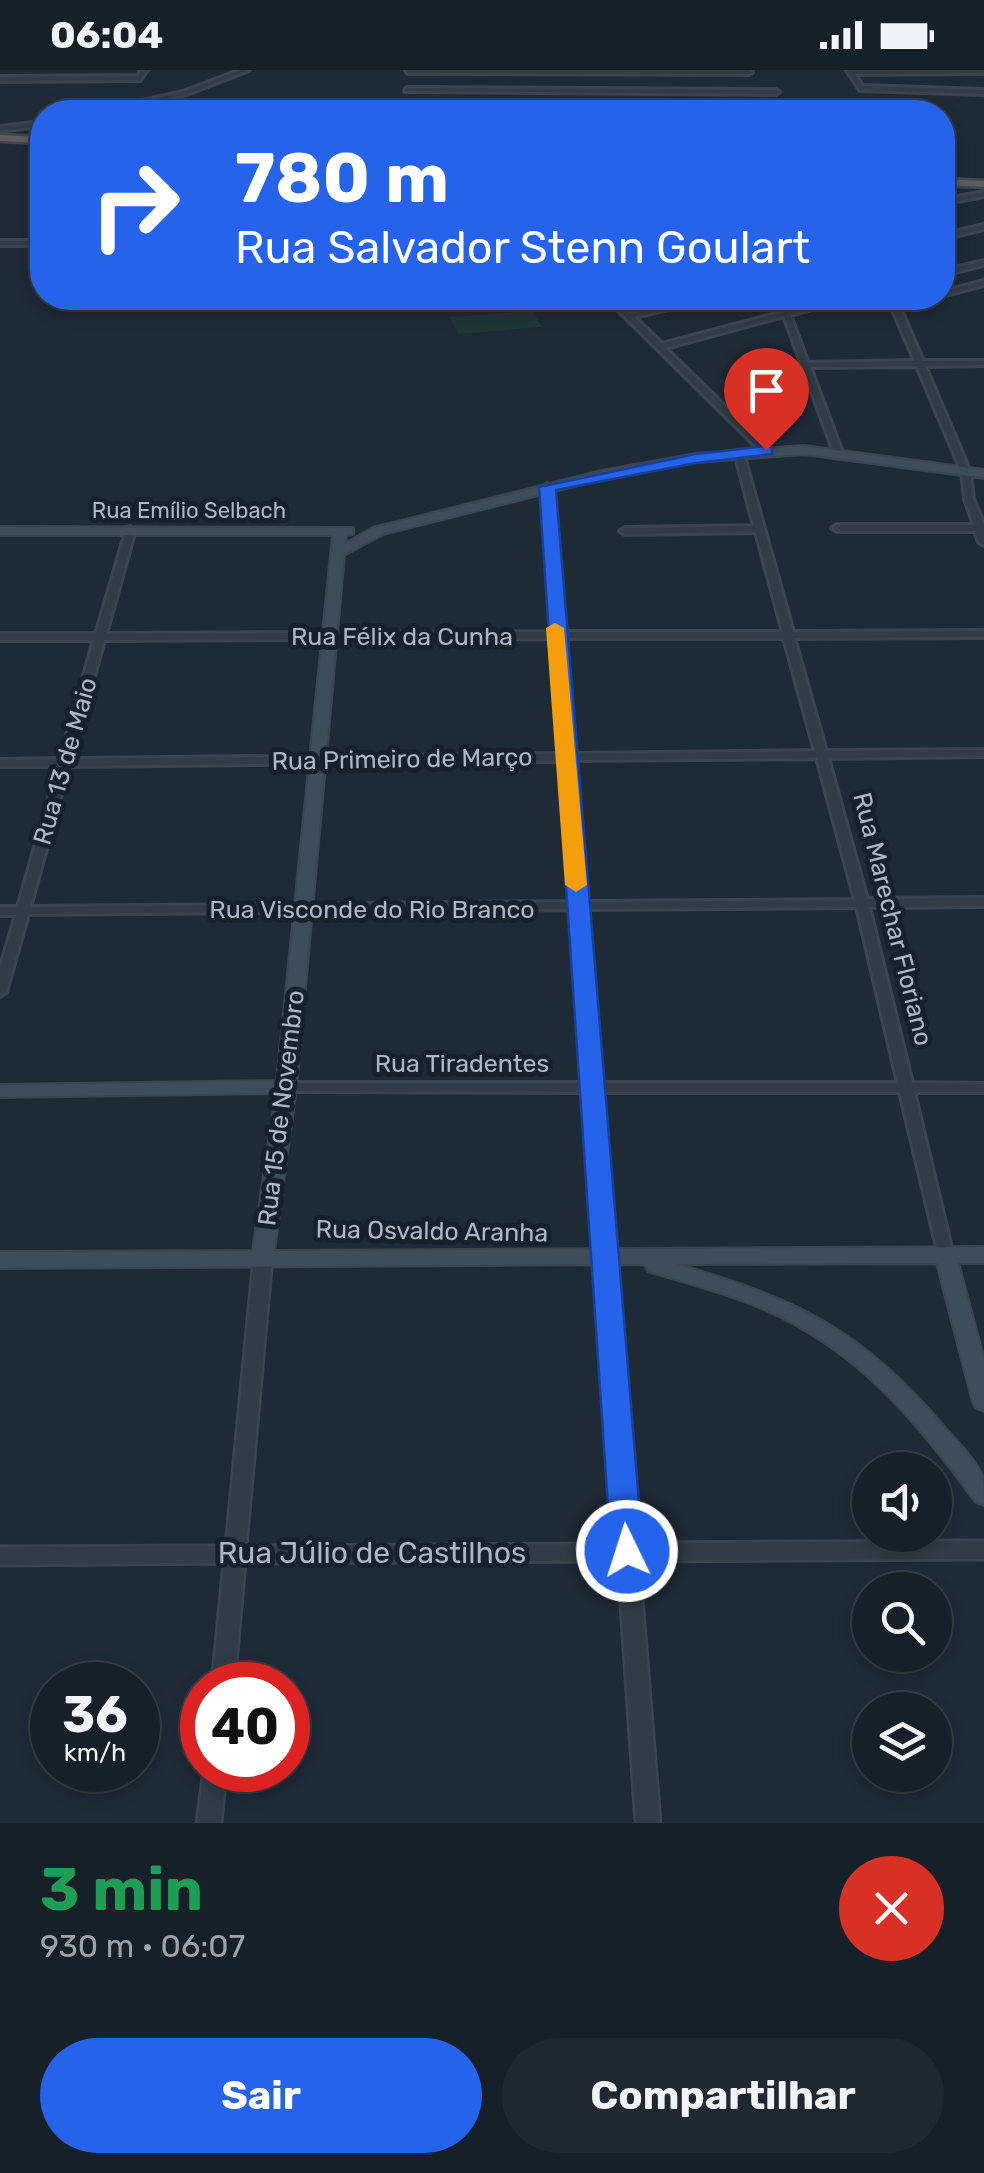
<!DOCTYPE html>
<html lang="pt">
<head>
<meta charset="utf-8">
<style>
  :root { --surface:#162028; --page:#1f2830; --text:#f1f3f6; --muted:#9ea3a8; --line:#353e45; --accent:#2563eb }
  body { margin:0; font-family:Rubik,sans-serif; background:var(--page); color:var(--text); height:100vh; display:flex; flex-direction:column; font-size:38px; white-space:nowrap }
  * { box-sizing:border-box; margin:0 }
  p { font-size:32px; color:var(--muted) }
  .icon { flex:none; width:55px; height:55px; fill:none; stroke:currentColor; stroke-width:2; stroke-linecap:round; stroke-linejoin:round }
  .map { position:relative; height:1753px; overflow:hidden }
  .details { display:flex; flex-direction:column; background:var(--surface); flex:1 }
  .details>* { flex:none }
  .banner { position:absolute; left:30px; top:30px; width:925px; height:210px; border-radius:40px; box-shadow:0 5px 15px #0003,0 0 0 2px var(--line); background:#2563eb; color:#fff; overflow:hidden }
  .tools { position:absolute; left:852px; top:1382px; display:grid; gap:20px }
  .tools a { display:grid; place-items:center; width:100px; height:100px; border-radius:50%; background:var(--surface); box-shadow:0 5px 15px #0003,0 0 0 2px var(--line); font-size:50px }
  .speed { position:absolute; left:30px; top:1592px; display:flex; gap:20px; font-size:50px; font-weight:700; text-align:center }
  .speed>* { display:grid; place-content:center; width:130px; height:130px; border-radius:50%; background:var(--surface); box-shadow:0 5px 15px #0003,0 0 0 2px var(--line); line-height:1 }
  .speed small { font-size:25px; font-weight:400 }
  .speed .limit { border:15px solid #d22; background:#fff; color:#111 }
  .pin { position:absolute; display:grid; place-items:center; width:85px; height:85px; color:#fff; margin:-102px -42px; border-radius:50% 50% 50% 0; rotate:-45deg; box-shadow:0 0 10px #0007 }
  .pin .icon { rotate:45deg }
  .me { position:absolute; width:110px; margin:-55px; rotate:356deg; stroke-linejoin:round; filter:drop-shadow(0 0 8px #0008) }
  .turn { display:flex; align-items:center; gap:35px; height:210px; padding:0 40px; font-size:45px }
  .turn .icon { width:130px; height:130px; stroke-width:2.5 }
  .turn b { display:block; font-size:70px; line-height:85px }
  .round { display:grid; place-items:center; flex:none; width:105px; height:105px; border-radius:52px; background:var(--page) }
  .overview { display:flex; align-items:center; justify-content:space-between; height:170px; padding:0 40px }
  h1 { font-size:60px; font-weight:700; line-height:75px; color:#1e9e55 }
  .cta { display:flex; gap:20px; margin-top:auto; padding:20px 40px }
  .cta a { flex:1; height:115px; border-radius:60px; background:var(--accent); color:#fff; font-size:40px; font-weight:700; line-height:115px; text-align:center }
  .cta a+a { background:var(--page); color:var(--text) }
  .status { display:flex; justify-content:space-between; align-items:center; height:70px; padding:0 50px; background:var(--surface); direction:ltr }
  .status svg { height:28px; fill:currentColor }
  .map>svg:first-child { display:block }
  .green { fill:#203637 }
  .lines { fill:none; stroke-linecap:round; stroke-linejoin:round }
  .stream { stroke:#122233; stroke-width:2.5 }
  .minor-casing { stroke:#3b4550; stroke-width:6 }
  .tertiary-casing { stroke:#3b4550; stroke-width:5 }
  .secondary-casing { stroke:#3b4550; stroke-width:4 }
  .trunk-casing { stroke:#3c4751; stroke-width:5 }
  .minor { fill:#323c46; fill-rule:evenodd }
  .tertiary { fill:#323c46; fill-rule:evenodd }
  .secondary { fill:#3f4c59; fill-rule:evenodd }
  .trunk { fill:#5e5c5a; fill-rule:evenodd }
  .route { fill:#2563eb; stroke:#184099; stroke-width:2.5 }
  .slow { fill:#f59e0b }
  .labels { text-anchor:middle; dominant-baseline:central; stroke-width:10; stroke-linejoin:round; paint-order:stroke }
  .far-street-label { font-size:22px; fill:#abb7c4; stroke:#17212b }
  .street-label { font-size:25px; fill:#abb7c4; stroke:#17212b }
  .near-street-label { font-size:30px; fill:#abb7c4; stroke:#17212b }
</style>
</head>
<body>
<div class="status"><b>06:04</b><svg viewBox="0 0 49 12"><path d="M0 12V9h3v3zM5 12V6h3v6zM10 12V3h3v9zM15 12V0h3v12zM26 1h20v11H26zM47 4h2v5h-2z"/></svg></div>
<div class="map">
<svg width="984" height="1753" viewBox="0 0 984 1753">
  <rect width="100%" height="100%" fill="#1e2a36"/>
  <path class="green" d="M532,241L542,257L458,264L449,247Z"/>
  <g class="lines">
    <path class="stream" d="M38,135L42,149"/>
    <g class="minor-casing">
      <path id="minor" d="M141,0H147L140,10L0,11V7L138,6Z
        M241,0H249L187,24L101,42H92L183,22Z
        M406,0H749L752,2L749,4L408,3Z
        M847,0H984V3L855,4L862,16L984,20V24L860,20Z
        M407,18L776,20L779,22L776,24L405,21Z
        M42,52V56L0,61V57Z
        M984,122V126L942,134V130Z
        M984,155V159L942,169V165Z
        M0,171H42V175H0Z
        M984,191V195L942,205V201Z
        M984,211V215L942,226V222Z
        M606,228H614L630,244L697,228H707V230L634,247L662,274L837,228H927L924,230L897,231L923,291H984V295L925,296L970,402L973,429L984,455V475L979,472L975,461H837L832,458L837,455H974L965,429L962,402L917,296L810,297L843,385L839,388L835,385L784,246L665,278L769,379V383H763ZM840,231H889L915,291L808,293L790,245Z
        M736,381L743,383L793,562L984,561V567L794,568L826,681L984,680V686L828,688L867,829L984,828V836L869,837L912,1013L984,1014V1022H914L953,1186L951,1190L946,1191L941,1190L939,1186L900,1022H600L613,1190L611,1194L606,1195L601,1194L599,1190L586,1022L286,1021L279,1017L286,1013H586L573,839L28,844L6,922L0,926V899L16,845H0V837H18L58,696H0V690L60,689L94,570H0V564H96L127,458L130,457L135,460L106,564L553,562L543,417L547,414L551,417L563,562H783L756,462L625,464L620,461L625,458L754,456L735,383ZM554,568L562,684L71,689L104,570ZM564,568H784L815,681L573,684ZM817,688L855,830L585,832L573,690ZM562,691L573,832L30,837L69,696ZM857,837L898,1013H599L585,839Z"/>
    </g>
    <g class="tertiary-casing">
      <path id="tertiary" d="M263,1181L269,1182L272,1187L246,1476L617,1474L597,1190L600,1185L606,1184L612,1185L615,1190L637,1473L984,1471V1489L639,1491L660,1753H636L618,1491L245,1493L234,1615H212L224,1493L0,1495V1477L226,1476L254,1187L257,1182Z
        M204,1700H226L221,1753H197Z"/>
    </g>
    <g class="secondary-casing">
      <path id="secondary" d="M804,376L984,400V408L804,384L696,392L602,409L383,464L344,485L296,1017L274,1181L984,1177V1193H958L984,1290V1341L976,1338L973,1332L937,1193L675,1194C795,1228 863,1260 944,1357C957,1371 973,1388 982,1405C984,1413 984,1425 984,1435L976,1432C914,1348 856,1277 757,1236C721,1221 684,1212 648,1201L645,1194L0,1198V1182L253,1181L276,1023L0,1027V1015L277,1011L333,465H0V457L353,458V464L346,465L345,474L373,458L602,401L696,384Z"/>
    </g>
    <g class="trunk-casing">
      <path id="trunk" d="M0,65L42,67V73L0,71Z
        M942,109L984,111V117L942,115Z"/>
    </g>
    <use href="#minor" class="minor"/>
    <use href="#tertiary" class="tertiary"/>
    <use href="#secondary" class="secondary"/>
    <use href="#trunk" class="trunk"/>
  </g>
  <path class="route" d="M766,376L772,377V384L696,393L556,420L643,1481L638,1490L627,1494L616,1490L611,1481L539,417L696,384Z"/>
  <path class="slow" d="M555,553L564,558L587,815L576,822L565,815L546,558Z"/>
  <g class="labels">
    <g class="far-street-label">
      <text x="189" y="440">Rua Emílio Selbach</text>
    </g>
    <g class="street-label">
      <text x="402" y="566">Rua Félix da Cunha</text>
      <text transform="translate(402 689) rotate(-1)">Rua Primeiro de Março</text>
      <text transform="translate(65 691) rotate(-74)">Rua 13 de Maio</text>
      <text x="372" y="839">Rua Visconde do Rio Branco</text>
      <text transform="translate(893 849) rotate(76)">Rua Marechar Floriano</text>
      <text x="462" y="993">Rua Tiradentes</text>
      <text transform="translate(281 1038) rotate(-83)">Rua 15 de Novembro</text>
      <text transform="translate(432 1161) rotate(1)">Rua Osvaldo Aranha</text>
    </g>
    <g class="near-street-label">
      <text x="372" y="1483">Rua Júlio de Castilhos</text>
    </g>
  </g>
</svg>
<div class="tools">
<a><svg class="icon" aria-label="sound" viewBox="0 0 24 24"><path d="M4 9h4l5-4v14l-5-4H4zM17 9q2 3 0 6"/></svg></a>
<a><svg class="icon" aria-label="search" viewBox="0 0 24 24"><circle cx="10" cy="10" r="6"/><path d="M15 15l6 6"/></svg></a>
<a><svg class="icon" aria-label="layers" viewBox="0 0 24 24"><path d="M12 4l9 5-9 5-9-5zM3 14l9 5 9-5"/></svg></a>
</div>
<div class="speed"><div>36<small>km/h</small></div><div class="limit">40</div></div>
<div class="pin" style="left:766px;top:380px;background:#d93025"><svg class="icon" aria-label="arrive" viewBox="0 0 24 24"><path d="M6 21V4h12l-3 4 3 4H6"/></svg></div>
<svg class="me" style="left:627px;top:1481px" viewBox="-20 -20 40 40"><circle r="17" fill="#2563eb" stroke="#fff" stroke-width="3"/><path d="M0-11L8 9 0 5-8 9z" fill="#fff"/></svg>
<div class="banner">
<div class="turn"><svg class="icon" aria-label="right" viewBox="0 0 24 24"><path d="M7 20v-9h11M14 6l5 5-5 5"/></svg><div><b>780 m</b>Rua Salvador Stenn Goulart</div></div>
</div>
</div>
<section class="details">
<div class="overview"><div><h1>3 min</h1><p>930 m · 06:07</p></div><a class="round" style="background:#d93025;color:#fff"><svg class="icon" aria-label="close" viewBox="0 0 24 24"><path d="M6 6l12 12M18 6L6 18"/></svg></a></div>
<div class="cta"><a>Sair</a><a>Compartilhar</a></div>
</section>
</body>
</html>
